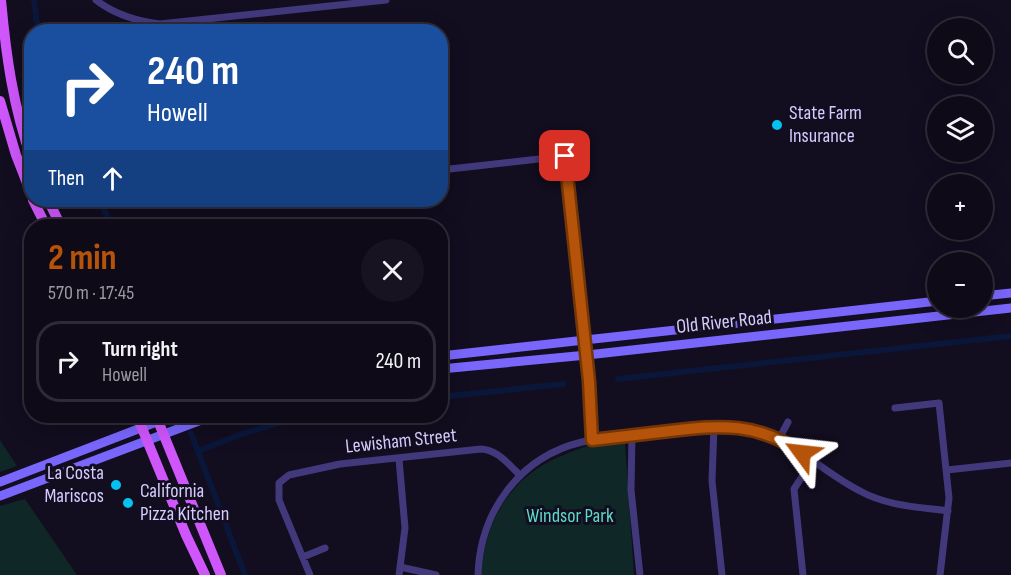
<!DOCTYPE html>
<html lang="en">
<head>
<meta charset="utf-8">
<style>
  :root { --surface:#0e0a17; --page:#171320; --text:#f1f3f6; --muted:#9b9aa1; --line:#2e2b36; --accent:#b45309 }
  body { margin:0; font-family:"Sofia Sans Condensed",sans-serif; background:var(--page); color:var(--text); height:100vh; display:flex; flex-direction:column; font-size:22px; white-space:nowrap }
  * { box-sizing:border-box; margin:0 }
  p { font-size:20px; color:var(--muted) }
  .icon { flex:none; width:33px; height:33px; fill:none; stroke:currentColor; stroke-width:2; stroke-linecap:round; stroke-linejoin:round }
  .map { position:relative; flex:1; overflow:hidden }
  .panel { position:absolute; left:24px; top:219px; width:424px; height:204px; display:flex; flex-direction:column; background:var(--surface); border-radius:24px; box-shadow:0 6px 24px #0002,0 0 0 2px var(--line) }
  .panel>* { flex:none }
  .guide { position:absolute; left:24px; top:24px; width:424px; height:183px; border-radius:24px; box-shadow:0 6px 24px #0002,0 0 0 2px var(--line); background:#1a4fa0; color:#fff; overflow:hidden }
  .tools { position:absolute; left:927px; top:18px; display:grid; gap:12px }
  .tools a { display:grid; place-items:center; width:66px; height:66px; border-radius:50%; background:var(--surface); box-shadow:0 6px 24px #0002,0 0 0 2px var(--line); font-size:30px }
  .pin { position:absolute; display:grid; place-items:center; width:51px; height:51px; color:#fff; margin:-26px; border-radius:12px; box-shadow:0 3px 9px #0006 }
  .me { position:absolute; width:66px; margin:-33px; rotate:300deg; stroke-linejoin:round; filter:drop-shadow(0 0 4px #0008) }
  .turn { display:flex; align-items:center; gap:21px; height:126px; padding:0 24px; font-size:27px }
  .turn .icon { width:78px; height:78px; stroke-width:2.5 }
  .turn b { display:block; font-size:42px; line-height:51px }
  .then { display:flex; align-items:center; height:57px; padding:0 24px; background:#0003; gap:12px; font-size:22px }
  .round { display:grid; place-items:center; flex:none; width:63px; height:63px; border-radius:32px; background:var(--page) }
  .summary { display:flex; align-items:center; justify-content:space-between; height:102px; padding:0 24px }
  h1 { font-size:36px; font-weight:700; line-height:45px; color:var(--accent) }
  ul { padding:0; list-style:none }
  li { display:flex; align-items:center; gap:18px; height:81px; margin:0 12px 9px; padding:0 12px; border:3px solid var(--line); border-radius:24px }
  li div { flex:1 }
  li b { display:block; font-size:22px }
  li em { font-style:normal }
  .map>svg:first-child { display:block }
  .green { fill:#102728 }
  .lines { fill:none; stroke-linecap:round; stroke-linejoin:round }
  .canal { stroke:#0a173a; stroke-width:6 }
  .minor { stroke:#42397d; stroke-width:7 }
  .secondary { stroke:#7966fb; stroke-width:9 }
  .primary { stroke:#ce56fa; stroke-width:10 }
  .route-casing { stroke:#753606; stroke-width:15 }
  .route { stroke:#b45309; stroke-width:10 }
  .poi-dot { fill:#06c0ef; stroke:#120d1f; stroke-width:2 }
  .labels { text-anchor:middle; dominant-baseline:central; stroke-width:6; stroke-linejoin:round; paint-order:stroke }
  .poi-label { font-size:20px; fill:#d7ccfe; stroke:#120d1f; text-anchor:start }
  .street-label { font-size:20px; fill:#d7ccfe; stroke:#120d1f }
  .park-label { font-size:20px; fill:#5bdbc8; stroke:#120d1f }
</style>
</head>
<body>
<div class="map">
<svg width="1011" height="575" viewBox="0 0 1011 575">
  <rect width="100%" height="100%" fill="#120d1f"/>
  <path class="green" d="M0,440L17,466L0,472Z
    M625,443L634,575H481C485,519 512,474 566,454C573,451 580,448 588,446C600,444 613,444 625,443Z
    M25,499L77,575H0V506Z"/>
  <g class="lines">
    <path class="canal" d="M34,0L38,32
      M100,200L111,226
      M618,379L1011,336
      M441,397L563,384
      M191,433L245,575
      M198,451L245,433L302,416"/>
    <path class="minor" d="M96,0C115,15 136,21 160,24L386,0
      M441,170L565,156L589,382L592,440
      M895,408L939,403L949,498L940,575
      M714,426L712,481L722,575
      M632,435L631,490L640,575
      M779,439L788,422
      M947,470L1011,463
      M303,557L325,548
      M400,567L436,575
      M310,575L279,500V483L289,475L340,464L481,449C498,450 508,464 520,475
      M399,575L405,528L399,459
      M478,575C480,512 519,457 582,442C607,436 633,435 659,432C692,428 725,421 758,431C797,443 824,473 860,491C887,506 918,507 948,511
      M803,575L794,489L813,460"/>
    <path class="secondary" d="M982,296L1011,293
      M441,356L938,301
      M441,369L587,355L1011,308
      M0,482L172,416
      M0,496L212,416"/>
    <path class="primary" d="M1,0C6,55 13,107 32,160
      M0,101L16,155L32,196
      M33,200L46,226
      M48,200L61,226
      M137,416L186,535L205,575
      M156,416L221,575"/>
  </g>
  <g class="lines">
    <g class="route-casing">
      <path id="route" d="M565,156L589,381L592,440C618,437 644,434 670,431C721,425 757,422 802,453"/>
    </g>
    <use href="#route" class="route"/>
  </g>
  <g class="poi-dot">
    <circle cx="777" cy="125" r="6"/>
    <circle cx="116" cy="485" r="6"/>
    <circle cx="128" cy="503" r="6"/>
  </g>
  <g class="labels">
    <g class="poi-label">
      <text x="789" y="113">State Farm<tspan x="789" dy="23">Insurance</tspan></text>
      <text x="104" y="473" text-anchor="end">La Costa<tspan x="104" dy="23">Mariscos</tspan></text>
      <text x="140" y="491">California<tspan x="140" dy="23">Pizza Kitchen</tspan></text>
    </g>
    <g class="street-label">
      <text transform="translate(724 322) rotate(-6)">Old River Road</text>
      <text transform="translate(401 441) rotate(-6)">Lewisham Street</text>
    </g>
    <g class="park-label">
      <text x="570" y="516">Windsor Park</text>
    </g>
  </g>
</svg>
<div class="tools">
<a><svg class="icon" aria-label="search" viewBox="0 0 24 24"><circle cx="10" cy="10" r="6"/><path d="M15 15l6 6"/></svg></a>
<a><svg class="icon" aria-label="layers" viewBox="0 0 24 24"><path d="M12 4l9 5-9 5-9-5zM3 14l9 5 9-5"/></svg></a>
<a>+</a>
<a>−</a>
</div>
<div class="pin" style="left:565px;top:156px;background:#d93025"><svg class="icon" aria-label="arrive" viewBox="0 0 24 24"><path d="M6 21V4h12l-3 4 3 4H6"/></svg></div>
<svg class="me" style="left:802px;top:453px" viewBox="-20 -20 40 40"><path d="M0-17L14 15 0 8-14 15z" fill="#b45309" stroke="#fff" stroke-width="4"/></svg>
<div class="guide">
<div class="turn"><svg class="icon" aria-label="right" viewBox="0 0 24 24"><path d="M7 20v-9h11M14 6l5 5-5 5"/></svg><div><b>240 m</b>Howell</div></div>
<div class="then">Then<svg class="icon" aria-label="ahead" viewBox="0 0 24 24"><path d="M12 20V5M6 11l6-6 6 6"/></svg></div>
</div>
<section class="panel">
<div class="summary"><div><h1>2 min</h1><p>570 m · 17:45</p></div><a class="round"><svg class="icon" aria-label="close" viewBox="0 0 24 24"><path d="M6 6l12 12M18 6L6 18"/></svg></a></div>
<ul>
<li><svg class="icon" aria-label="right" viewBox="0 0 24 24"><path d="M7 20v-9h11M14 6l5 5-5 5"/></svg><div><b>Turn right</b><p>Howell</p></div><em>240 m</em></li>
</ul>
</section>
</div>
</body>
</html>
